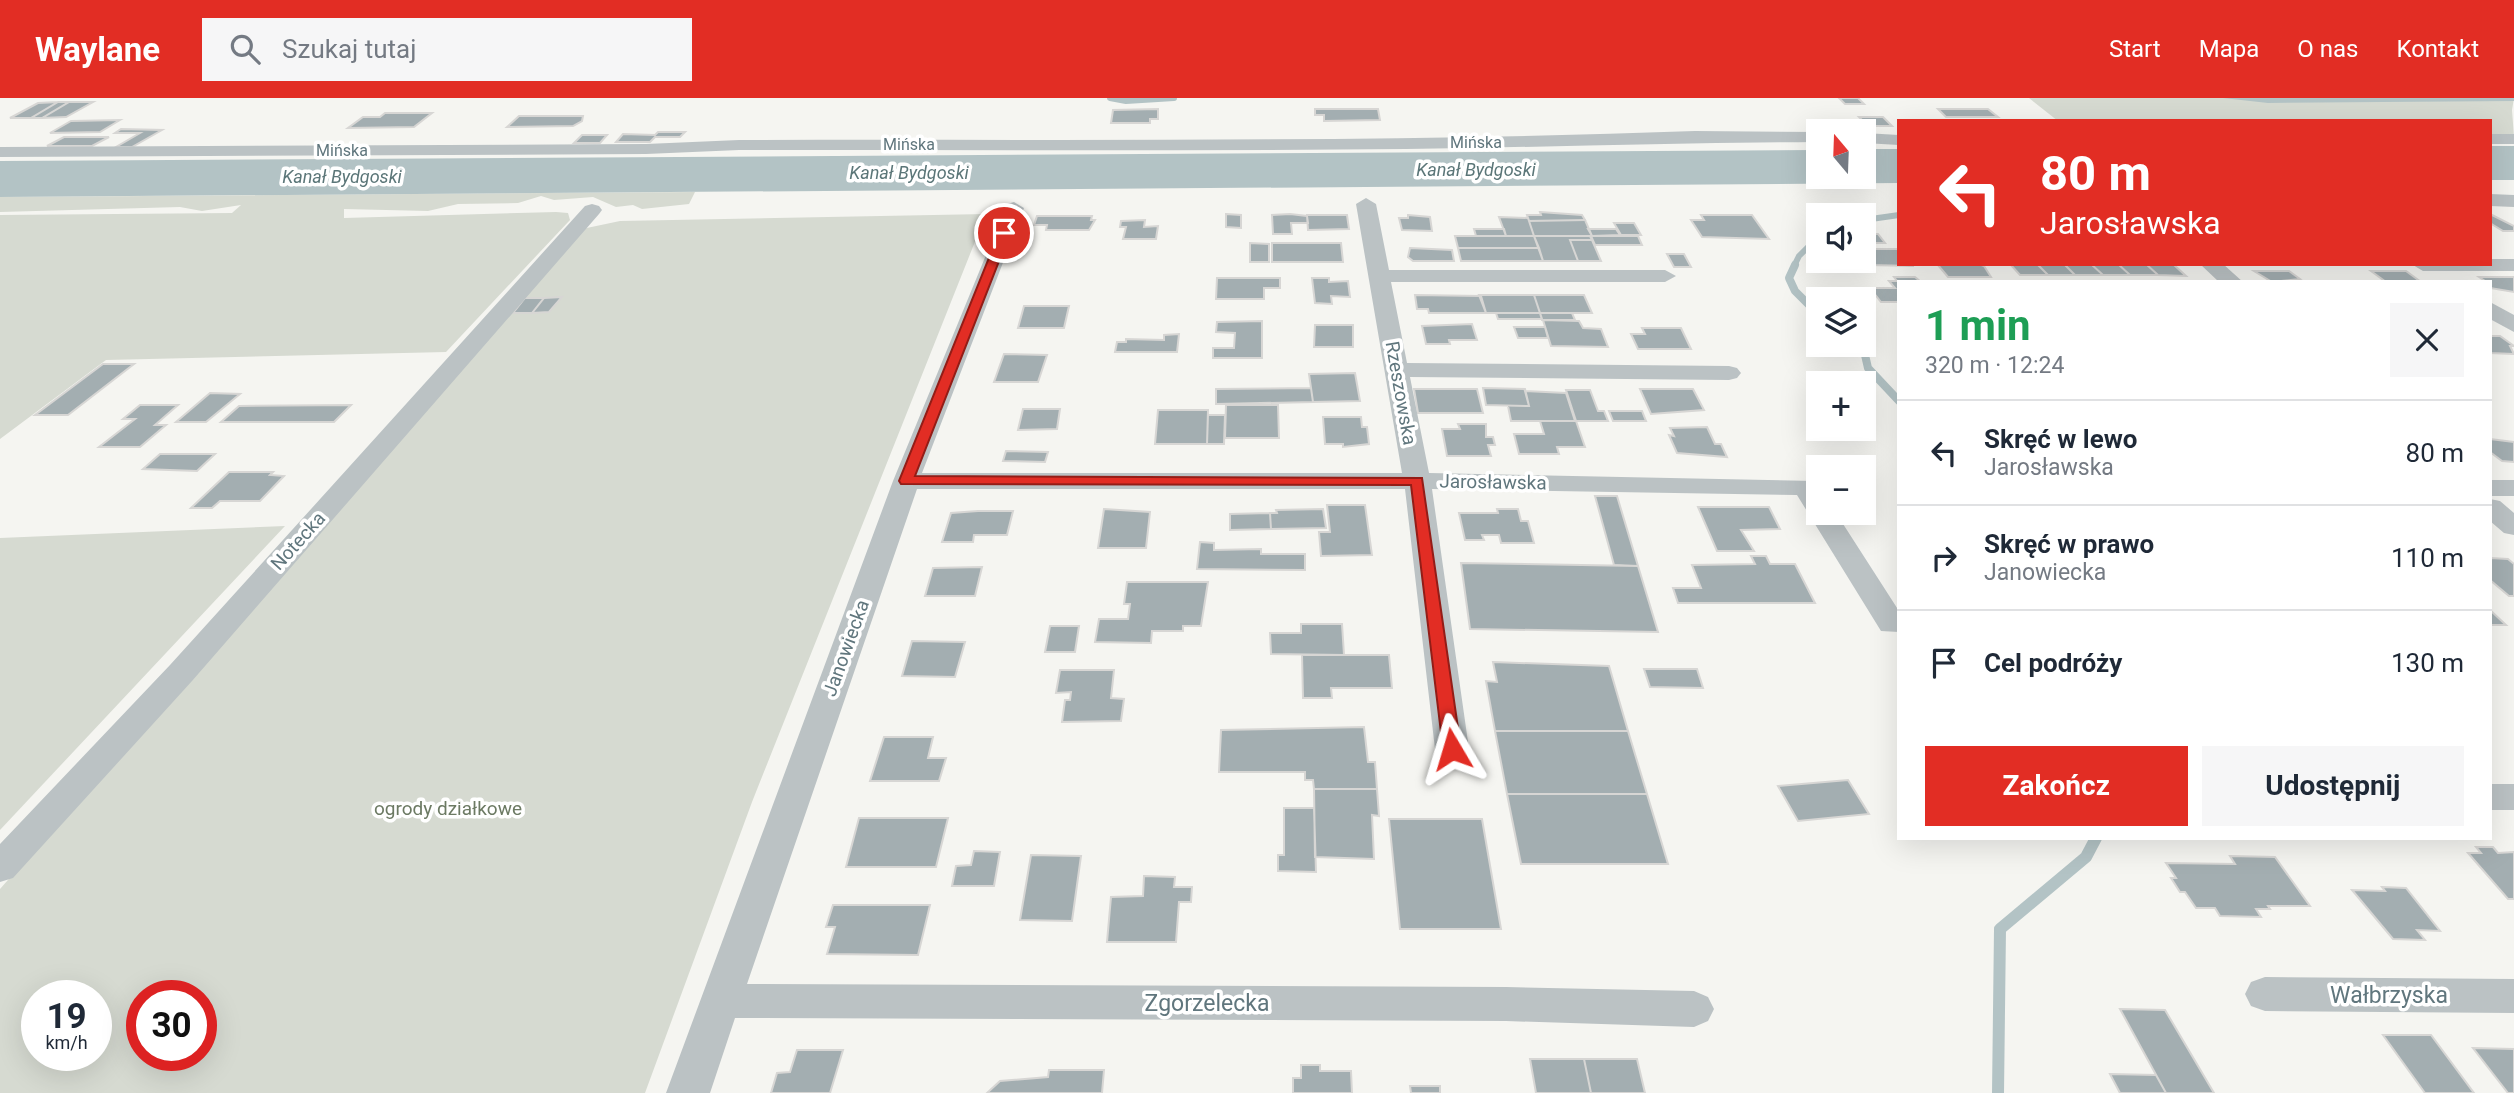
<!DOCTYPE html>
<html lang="pl">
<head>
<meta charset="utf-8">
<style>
  :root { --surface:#fff; --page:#f6f6f7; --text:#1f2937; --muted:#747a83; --line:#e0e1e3; --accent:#e22d24 }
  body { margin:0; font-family:Roboto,sans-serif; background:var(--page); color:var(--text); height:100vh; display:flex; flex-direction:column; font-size:26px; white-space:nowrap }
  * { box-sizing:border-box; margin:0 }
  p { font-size:23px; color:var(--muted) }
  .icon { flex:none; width:38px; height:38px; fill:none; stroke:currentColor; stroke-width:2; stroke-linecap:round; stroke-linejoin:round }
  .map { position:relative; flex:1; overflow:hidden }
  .sheet { position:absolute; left:1897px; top:182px; width:595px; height:560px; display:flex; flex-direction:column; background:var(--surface); border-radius:0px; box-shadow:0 7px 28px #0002 }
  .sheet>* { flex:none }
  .guide { position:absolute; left:1897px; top:21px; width:595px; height:147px; border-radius:0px; box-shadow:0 7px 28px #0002; background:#e22d24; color:#fff; overflow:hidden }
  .needle { width:46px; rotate:341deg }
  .tools { position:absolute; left:1806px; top:21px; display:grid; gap:14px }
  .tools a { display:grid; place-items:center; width:70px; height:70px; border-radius:0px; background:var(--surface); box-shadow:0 7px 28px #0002; font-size:35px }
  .speed { position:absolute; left:21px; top:882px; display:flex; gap:14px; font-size:35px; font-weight:700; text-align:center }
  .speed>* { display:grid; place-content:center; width:91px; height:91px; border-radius:50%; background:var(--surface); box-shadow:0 7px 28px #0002; line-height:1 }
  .speed small { font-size:18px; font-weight:400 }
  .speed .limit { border:10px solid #d22; background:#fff; color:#111 }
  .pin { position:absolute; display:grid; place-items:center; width:60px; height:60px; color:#fff; margin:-30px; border:4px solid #fff; border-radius:50%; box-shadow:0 2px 7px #0007 }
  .me { position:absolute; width:77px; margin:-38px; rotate:353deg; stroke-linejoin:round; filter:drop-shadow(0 0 5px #0008) }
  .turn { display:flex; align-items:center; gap:24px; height:147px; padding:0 28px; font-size:32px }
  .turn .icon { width:91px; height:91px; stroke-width:2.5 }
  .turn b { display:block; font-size:49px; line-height:60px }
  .round { display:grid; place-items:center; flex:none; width:74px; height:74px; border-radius:0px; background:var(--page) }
  .overview { display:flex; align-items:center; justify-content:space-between; height:119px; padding:0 28px }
  h1 { font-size:42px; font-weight:700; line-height:52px; color:#1e9e55 }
  .primary-button { display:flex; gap:14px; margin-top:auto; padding:14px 28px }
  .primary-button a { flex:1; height:80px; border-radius:0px; background:var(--accent); color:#fff; font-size:28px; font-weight:700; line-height:80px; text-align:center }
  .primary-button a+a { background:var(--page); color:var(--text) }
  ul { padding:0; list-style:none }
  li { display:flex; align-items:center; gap:21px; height:105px; padding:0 28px; border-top:2px solid var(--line) }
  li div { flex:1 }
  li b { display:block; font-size:26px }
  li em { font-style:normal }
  header { display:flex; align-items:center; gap:42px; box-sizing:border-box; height:98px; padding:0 35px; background:var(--accent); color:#fff }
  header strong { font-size:33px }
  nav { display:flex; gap:38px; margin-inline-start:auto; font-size:24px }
  .search { width:490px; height:63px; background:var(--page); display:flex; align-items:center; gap:18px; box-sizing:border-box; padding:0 24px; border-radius:0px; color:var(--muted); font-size:26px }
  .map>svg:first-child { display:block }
  .green { fill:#d6dad1; fill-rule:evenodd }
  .water { fill:#b3c3c5 }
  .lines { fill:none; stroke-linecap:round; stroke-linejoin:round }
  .stream-far2 { stroke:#b3c3c5; stroke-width:6 }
  .stream-far1 { stroke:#b3c3c5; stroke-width:8 }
  .stream { stroke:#b3c3c5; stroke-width:12 }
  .building { fill:#a3aeb1; stroke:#d7d6d4; stroke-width:2 }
  .street { fill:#bbc2c4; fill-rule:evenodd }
  .route { fill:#e22d24; stroke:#931d17; stroke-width:2 }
  .labels { text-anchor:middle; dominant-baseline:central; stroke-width:7; stroke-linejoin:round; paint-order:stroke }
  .far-street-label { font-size:16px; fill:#60767d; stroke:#fff }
  .far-water-label { font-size:18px; font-style:italic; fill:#5b7678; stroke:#fff }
  .street-label { font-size:19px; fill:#60767d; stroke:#fff }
  .park-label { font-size:19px; fill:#6c7a63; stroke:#fff }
  .near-street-label { font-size:23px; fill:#60767d; stroke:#fff }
</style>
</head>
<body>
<header>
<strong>Waylane</strong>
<div class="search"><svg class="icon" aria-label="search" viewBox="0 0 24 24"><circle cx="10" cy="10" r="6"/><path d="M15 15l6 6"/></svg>Szukaj tutaj</div>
<nav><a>Start</a><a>Mapa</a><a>O nas</a><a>Kontakt</a></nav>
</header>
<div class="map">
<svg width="2514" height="995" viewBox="0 0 2514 995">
  <rect width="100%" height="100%" fill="#f5f5f1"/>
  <path class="green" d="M2029,0H2514L2512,12L2514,39H2490V23H2058Z
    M695,94L689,106L642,111L633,107L616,109L593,99L554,102L541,98L518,105L458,106L428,113L344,111V120L556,114L568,115L570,122L446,254L106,262L0,341V117L232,115L241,107L202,113L180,109L0,114V99Z
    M986,116L752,704L645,995H0V791L582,131L620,123ZM37,898H96V957H37ZM142,898H201V957H142Z
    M285,428L0,732V440Z"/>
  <path class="water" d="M2223,0H2514V3L2268,5Z
    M2490,48H2514V82H2490Z
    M1864,51H1899V85L0,99V63L1818,52V79H1864Z"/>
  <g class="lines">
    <path class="stream-far2" d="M1110,0L1126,3L1174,0
      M1864,122L1899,117
      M1794,168L1799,158L1818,139"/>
    <path class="stream-far1" d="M1795,167L1789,180L1795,193L1818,216
      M1855,247L1865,257L1868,270L1899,303"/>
    <path class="stream" d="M1998,995L2000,831L2086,759L2096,740"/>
  </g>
  <path class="building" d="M1839,0H1858L1864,6H1845Z
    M58,4L31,20H10L38,5Z
    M58,4H69L42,20H31Z
    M69,4H93L66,19L42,20Z
    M1158,11V21H1150V25H1111L1113,12Z
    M1315,11H1378L1380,22L1324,23V17H1315Z
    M1938,11H1988L1998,19H1946Z
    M385,15H432L414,29L348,30L363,19H380Z
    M519,18H583L582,23L573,28L507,29Z
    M1859,19H1883L1892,28H1868Z
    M120,22L100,34L50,35L71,23Z
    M121,31L162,32L132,49H116L140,35H115Z
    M658,34H685L680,39H655L650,44H616L623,36L655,37Z
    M582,37H607L600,45H574Z
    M64,39H109L92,48H47Z
    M1540,114L1582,117L1585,122L1529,123L1527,117H1541Z
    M1226,116L1241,117V130L1226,129Z
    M1290,116L1307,118L1308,125H1291L1292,136H1273L1272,117Z
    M2490,116L2514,128V133H2503L2490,125Z
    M1307,117H1347L1349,131L1308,132Z
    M1408,117L1430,119L1432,133L1402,132L1399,120H1408Z
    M1701,117H1752L1769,141L1702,139L1691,122H1704Z
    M1037,118H1092L1091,122H1095L1089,132H1046L1047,127H1034Z
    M1499,119L1528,120L1534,138H1506Z
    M1145,122L1144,129L1158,128L1156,141H1123L1126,129H1120L1121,123Z
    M1585,122L1592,138H1534L1529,123Z
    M1614,125H1634L1641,137H1621Z
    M1474,131H1504L1506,138H1476Z
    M1588,131H1616L1620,137L1592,138Z
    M1864,136H1878L1885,145H1864Z
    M1455,138H1534L1539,150H1458Z
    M1534,138H1590L1592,142H1570L1578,163H1543Z
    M1591,138H1638L1642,147H1595Z
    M1570,142H1592L1601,163H1578Z
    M1250,145L1269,146V164H1250Z
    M1272,145H1341L1343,164H1272Z
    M1410,150L1452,152L1454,163H1413L1408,159Z
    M1458,150H1539L1543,163H1461Z
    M1864,151H1899V166L1914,168L1869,167L1864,161Z
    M1667,156H1684L1691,169H1674Z
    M1937,166H1979L1984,168L1991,179H1948Z
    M2010,166H2037L2048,177H2020Z
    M2037,166H2064L2075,177H2048Z
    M2064,166H2091L2103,177H2075Z
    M2091,166H2118L2130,177H2103Z
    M2118,166H2146L2158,177H2130Z
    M2146,166H2173L2186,178L2158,177Z
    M2254,173H2289L2300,181L2272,184Z
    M2371,173H2406L2421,184H2386Z
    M1894,179H1915L1921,184H1899V204H1881L1870,190H1895L1889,183H1897Z
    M2479,179H2514V194L2490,190V184L2476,183H2485Z
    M1217,180H1280V190H1264V201H1216Z
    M1312,180H1329V184L1348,183L1350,199L1331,198L1332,206L1315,205Z
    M1415,197L1481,198L1486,215H1429L1428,211H1417Z
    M1479,197H1534L1540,215H1486Z
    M1534,197H1584L1592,215H1540Z
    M562,199L549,214L532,215L544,200Z
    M525,200H544L532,215H513Z
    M1024,208H1069L1064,230H1018Z
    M1496,215H1540L1542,221H1498Z
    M1540,215H1572L1575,222H1542Z
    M1543,222L1579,223L1583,230L1601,231L1608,249L1551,248Z
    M1262,223V260H1213V250H1234L1235,235L1216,234L1217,224Z
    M1472,226L1477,242H1449L1450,246H1426L1422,228Z
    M1315,227H1353V249H1314Z
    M1514,229H1545L1548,240H1518Z
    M1642,230H1681L1691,251H1638L1631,236H1645Z
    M1179,236L1177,254H1115L1117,244H1126V241L1164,242V237Z
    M2490,238H2500L2514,248H2510L2514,256L2490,255Z
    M1004,256L1047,257L1038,284H994Z
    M103,266H134L68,317H35Z
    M1355,275L1360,303L1313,304L1309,276Z
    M1311,290L1313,304L1216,306V291Z
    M1483,290L1525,291L1529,308L1486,307Z
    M1414,291H1477L1483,315H1418Z
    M1640,291H1693L1704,312L1651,316Z
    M1566,292H1590L1598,313H1604L1608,323H1576Z
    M1525,293L1566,295L1575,323H1511L1508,308H1529Z
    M210,295L240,296L206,324H176Z
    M140,307H178L155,327H166L140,349H99L135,321H123Z
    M351,307L334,324H221L239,308Z
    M1226,307H1278L1279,340H1225Z
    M1023,311H1060L1057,331L1018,332Z
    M1158,312H1208L1207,346H1155Z
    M1609,313H1642L1646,323H1613Z
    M1208,317H1225L1224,346H1207Z
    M1323,319H1361L1362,329H1367L1369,346L1343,349V346H1325Z
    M1540,323H1576L1585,349H1557L1559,356H1519L1514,336H1544Z
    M1458,326H1486V339H1493L1495,347H1488L1491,358H1447L1442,331H1460Z
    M1707,329L1715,346H1721L1727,359L1677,355L1669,337L1674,338L1670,330Z
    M2490,341L2514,344V364L2502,363L2490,354Z
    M1006,353L1048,354L1045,364L1003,363Z
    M160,356H215L197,373L143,371Z
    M229,374H273L270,377L284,378L260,403H220L212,410H191Z
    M1595,398H1617L1638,468L1614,467Z
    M1327,407H1365L1372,457L1321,458L1319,434H1330Z
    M1698,409H1769L1780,431L1741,432L1754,453H1717Z
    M1104,411L1150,414L1146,450H1098Z
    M1323,411L1326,430L1271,431L1270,415H1277L1276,412Z
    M1497,411H1518L1521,423H1528L1534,445H1501L1499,437H1482L1484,442H1465L1459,415H1498Z
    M978,413H1013L1007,437H974L973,444H942L951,415Z
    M1270,415L1271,431L1230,432V416Z
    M1200,444L1214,445V452L1261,451V456H1305V472L1197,471Z
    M1751,458H1766L1770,466H1795L1815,505H1678L1673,490H1701L1692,467L1755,466Z
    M2490,460L2508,461L2514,466V498H2509L2490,482Z
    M1461,465L1638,468L1658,534L1470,531Z
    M982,469L975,498H925L933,470Z
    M1127,484H1208L1201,528H1183V533H1152L1151,545L1095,544L1099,521H1128L1130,506H1124Z
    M2490,512L2506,527H2490Z
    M1301,526H1342L1344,557L1271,556L1270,535H1301Z
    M1050,528H1079L1075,554H1045Z
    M912,543L965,544L955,579L902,578Z
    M1302,557H1389L1392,590H1331L1332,600H1303Z
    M1493,564L1609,568L1628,633H1495L1486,583L1497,584Z
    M1644,571H1697L1703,590L1650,589Z
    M1060,572H1114L1111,600L1124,601L1121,623L1062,624L1065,602H1070L1071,594L1056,595Z
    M1364,629L1368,664H1375L1377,691H1314L1313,682H1305V674H1219L1221,632Z
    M1495,633H1628L1647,696H1507Z
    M884,639H933L928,660H946L939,683H870Z
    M1848,682L1869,716L1798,723L1778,688Z
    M1314,691H1377L1379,718L1372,717L1374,761L1315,759Z
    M1507,696H1647L1668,766H1521Z
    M1284,710H1314L1316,774L1278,773V757H1284Z
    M859,720H948L936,769H846Z
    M1389,721H1482L1501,831H1400Z
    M2476,749H2493L2498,755L2514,754V801H2508L2468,755H2481Z
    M974,753L1000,754L994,788H952L956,768L971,767Z
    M1031,757L1081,758L1072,823L1020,822Z
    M2230,758L2275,759L2310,808H2268L2270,811H2256L2261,819L2220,818L2215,810H2196L2185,794H2180L2171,780H2176L2166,765L2235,766Z
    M1144,778L1175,779L1174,789H1192L1191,804H1179L1176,844H1107L1111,799L1143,798Z
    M2382,789L2406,790L2440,833L2417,832L2425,842L2393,841L2352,792L2385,793Z
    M833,807H930L918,857L827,856L835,829H826Z
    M2120,911L2165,912L2214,995H2166Z
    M2383,937H2431L2474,995H2425Z
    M2473,950L2514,951V995H2508Z
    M797,952H843L830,995H771L777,975L790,974Z
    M1530,961H1584L1591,995H1536Z
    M1584,961H1637L1645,995H1591Z
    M1301,967H1320V973H1351L1352,995H1293V980H1301Z
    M1049,972H1104L1102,995H987L1000,983L1048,979Z
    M2110,976L2156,977L2166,995H2120Z
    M1410,988H1440V995H1411Z"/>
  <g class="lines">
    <path class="street" d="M1695,33L1818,34V44C1681,45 1544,49 1406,51C1184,53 961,52 739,52L646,56L0,59V49L646,46L739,42C1058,41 1377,45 1695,33Z
      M1864,35L1899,37V47L1864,45Z
      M2490,36H2514V46H2490Z
      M2490,96L2514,97V109L2490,108Z
      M1366,100L1376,106L1389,172H1665L1676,178L1665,184H1391L1407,265L1729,268L1737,270L1741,275L1737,280L1729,282L1410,279L1429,375L1815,383L1818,415H1836L1899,513V534L1881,533L1797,397L1432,391L1469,651L1464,660L1452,663L1440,660L1435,651L1405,391H917L747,886L1506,889L1694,893L1708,899L1714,911L1708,923L1694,929L1506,923L735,920L710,995H666L893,383L1007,106L1014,104L1024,110L922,375H1402L1356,106Z
      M592,106L599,108L602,112L599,116L192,583L13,780L0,784V746L170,567L585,108Z
      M2490,161H2514V173H2423L2413,167L2490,166Z
      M2200,166H2223L2243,184H2219Z
      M2490,204L2514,217V234L2490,221Z
      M2490,382H2514V398H2490Z
      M2490,401L2500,403L2514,415V437L2504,435L2490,423Z
      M2490,686H2514V712H2490Z
      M2265,879L2514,881V915L2265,913L2251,908L2245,896L2251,884Z"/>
  </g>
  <path class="route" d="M1004,131L1010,135L915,378L1422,380L1461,651L1458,655H1445L1443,651L1411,387L901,386L899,383L999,135Z"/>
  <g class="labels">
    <g class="far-street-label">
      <text x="1476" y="44">Mińska</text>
      <text x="909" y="46">Mińska</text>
      <text x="342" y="52">Mińska</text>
    </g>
    <g class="far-water-label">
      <text x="1476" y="71">Kanał Bydgoski</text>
      <text x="909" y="74">Kanał Bydgoski</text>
      <text x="342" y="78">Kanał Bydgoski</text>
    </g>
    <g class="street-label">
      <text transform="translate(1401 295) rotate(80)">Rzeszowska</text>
      <text transform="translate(1493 384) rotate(1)">Jarosławska</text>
      <text transform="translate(298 443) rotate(-48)">Notecka</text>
      <text transform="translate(846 550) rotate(-70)">Janowiecka</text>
    </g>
    <g class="park-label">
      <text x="448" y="710">ogrody działkowe</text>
    </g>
    <g class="near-street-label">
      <text x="2389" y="897">Wałbrzyska</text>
      <text x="1207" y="905">Zgorzelecka</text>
    </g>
  </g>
</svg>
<div class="tools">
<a><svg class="needle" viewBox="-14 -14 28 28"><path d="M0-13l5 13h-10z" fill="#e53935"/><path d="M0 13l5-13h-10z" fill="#747a83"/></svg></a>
<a><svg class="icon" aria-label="sound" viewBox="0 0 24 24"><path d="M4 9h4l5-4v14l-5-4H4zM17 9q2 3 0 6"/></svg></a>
<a><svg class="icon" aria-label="layers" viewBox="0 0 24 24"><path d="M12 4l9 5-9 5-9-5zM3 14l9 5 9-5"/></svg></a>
<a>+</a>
<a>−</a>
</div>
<div class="speed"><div>19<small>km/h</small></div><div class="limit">30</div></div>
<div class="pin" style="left:1004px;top:135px;background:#d93025"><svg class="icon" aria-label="arrive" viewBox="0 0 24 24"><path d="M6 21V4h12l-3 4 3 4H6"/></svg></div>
<svg class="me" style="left:1452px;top:651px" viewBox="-20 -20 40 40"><path d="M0-17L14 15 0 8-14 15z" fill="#e22d24" stroke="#fff" stroke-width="4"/></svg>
<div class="guide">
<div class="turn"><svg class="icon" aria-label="left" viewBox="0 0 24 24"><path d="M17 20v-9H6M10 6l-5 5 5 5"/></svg><div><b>80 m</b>Jarosławska</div></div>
</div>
<section class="sheet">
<div class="overview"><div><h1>1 min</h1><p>320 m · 12:24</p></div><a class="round"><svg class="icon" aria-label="close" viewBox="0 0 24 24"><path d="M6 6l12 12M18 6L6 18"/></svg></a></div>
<ul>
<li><svg class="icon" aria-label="left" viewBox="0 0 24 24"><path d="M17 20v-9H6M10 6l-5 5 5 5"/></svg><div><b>Skręć w lewo</b><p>Jarosławska</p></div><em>80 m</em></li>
<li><svg class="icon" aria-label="right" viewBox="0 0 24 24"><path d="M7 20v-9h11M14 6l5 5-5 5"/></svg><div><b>Skręć w prawo</b><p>Janowiecka</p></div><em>110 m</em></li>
<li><svg class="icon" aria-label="arrive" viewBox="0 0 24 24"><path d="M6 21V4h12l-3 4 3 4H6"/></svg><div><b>Cel podróży</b></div><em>130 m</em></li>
</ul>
<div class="primary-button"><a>Zakończ</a><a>Udostępnij</a></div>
</section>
</div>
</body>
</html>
